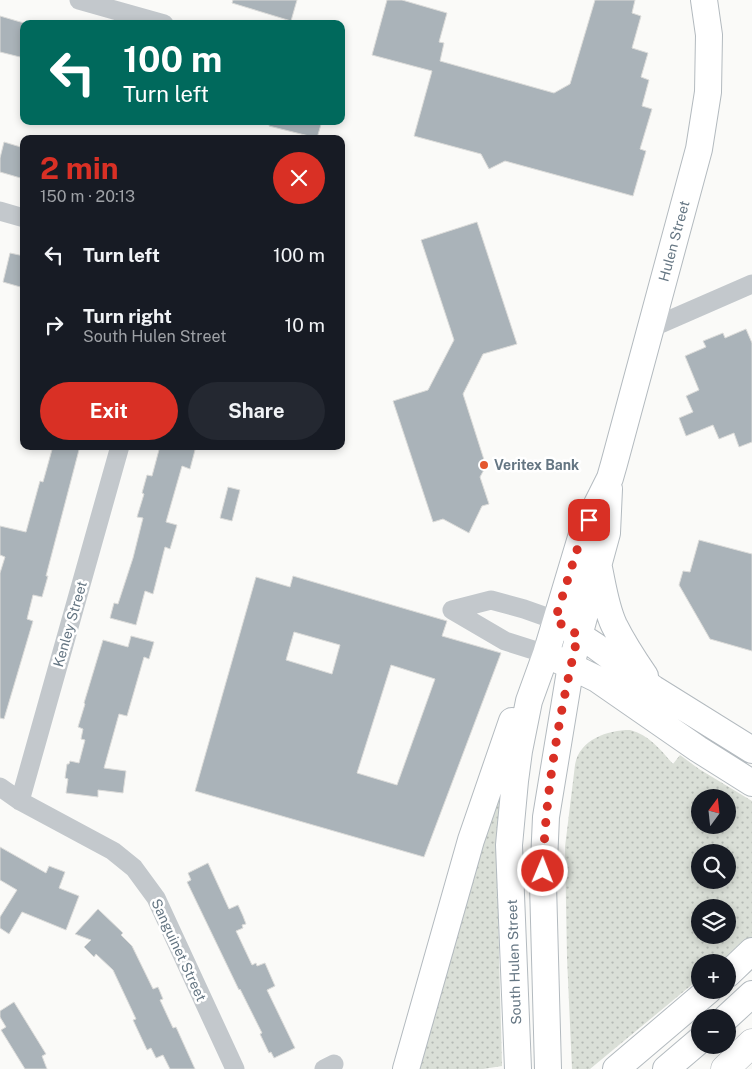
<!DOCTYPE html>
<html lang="en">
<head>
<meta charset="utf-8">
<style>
  :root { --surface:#171b24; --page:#242831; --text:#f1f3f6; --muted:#9ea1a6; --accent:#d93025 }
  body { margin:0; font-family:"Public Sans",sans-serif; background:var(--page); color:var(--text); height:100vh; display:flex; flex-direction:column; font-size:19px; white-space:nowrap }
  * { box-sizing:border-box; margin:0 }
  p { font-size:16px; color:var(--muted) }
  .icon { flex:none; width:28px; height:28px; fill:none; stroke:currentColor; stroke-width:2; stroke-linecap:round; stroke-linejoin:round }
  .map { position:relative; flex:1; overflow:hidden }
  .details { position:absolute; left:20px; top:135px; width:325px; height:315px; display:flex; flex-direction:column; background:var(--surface); border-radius:10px; box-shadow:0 2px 8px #0003 }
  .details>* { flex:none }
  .banner { position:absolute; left:20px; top:20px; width:325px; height:105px; border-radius:10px; box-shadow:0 2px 8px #0003; background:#00695c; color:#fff; overflow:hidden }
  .needle { width:32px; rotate:15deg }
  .buttons { position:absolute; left:691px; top:789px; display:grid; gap:10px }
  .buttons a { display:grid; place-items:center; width:45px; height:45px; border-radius:50%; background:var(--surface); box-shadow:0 2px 8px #0003; font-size:25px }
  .pin { position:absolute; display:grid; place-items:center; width:42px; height:42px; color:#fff; margin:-21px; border-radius:10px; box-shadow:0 2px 8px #0006 }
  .me { position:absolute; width:55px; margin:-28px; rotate:1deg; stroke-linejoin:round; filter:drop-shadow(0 0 4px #0008) }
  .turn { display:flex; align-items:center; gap:18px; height:105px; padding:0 20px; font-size:22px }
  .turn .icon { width:65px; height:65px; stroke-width:2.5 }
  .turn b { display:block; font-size:35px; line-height:42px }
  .round { display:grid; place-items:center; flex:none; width:52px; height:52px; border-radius:26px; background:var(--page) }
  .summary { display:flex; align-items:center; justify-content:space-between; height:85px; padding:0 20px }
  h1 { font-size:30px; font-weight:700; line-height:38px; color:var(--accent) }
  .primary-button { display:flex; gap:10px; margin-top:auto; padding:10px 20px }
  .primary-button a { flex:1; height:58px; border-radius:30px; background:var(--accent); color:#fff; font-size:20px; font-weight:700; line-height:58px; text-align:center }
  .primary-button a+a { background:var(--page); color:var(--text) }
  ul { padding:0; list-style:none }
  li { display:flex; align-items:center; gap:15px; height:70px; padding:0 20px }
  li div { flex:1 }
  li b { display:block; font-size:19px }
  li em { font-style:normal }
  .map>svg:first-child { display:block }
  .grass { fill:url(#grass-dots); fill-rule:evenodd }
  .building { fill:#aab3b9; stroke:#dcdcda; fill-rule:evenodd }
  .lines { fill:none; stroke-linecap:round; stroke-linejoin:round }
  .secondary-casing { stroke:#b3babf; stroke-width:28 }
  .highway-casing { stroke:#b4b9bd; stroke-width:29 }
  .street { stroke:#c3c8cc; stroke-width:19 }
  .secondary { stroke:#fff; stroke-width:26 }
  .highway { stroke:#fff; stroke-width:28 }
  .route { stroke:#d93025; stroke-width:9; stroke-dasharray:0 16.2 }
  .poi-dot { fill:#e4572e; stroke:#fff; stroke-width:2 }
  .labels { text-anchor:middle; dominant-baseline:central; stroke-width:5; stroke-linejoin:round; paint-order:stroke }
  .street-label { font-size:14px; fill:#657683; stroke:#fff }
  .poi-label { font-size:14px; font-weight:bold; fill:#657683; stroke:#fff; text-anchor:start }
</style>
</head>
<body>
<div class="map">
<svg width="752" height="1069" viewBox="0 0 752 1069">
  <defs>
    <pattern id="grass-dots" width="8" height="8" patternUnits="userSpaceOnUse" patternTransform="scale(1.25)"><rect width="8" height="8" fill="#dadfd7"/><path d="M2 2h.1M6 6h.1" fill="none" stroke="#b4b9b4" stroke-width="1.8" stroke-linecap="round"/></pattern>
  </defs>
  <rect width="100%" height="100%" fill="#fafaf8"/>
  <path class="grass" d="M630,730C649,735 660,749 673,764L680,755L699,769L752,801V938L720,962H700V978L590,1069H572L567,958L565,847L575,765C579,740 607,730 630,730ZM700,798H728V825H700ZM700,852H728V880H700ZM700,908H728V935H700Z
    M495,791L502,794C495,885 500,975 502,1066L483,1069H416Z"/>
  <path class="building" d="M233,0H297L291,21L232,3Z
    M387,0H402L447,13L439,42L444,43L440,61L554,93L570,84L595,0H635L632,13L641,16L632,48L648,53L641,77L649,80L642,106L652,109L640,149L646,151L633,196L505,161L489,169L481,154L414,136L432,71L372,55Z
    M0,16L24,23V58L0,52Z
    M270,121H322L317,138L269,126Z
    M4,142L24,148V179L0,172V158Z
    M477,222L517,344L483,354L463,394L486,466L480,477L489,504L482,506L469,533L443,519L433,522L393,401L428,390L454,340L421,240Z
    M10,253L24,256V288L3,282Z
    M746,329L752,343V442L739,447L734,433L719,439L713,425L686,436L679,418L693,412L686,396L699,390L685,356L706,347L703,341L723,333L725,338Z
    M53,446H80L46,576H48L42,597L33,595L27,619L33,621L4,719L0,718V573L5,557L0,555V526L26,532L40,481L43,482Z
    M160,446H184L195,450L190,469L182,466L166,522L177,525L170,549L165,547L153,594L145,591L136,625L110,618L114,603L118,604L133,558L143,518L137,517L144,494L142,493L147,475L152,476Z
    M228,487L240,490L232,521L220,518Z
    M699,540L752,554V651L710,639L679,585L683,571L690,572Z
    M293,576L447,621L442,636L501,653L424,857L195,791L256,577L290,587ZM294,632L340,645L332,674L286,660ZM391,665L435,679L397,785L357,773Z
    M131,636L154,642L149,659L144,657L127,716L119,714L104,768L126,771L123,793L98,790V797L66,793L68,779L65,778L67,764H69L70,761L79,763L85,740L81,739L83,729L78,727L85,704L84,703L103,640L128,647Z
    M0,847L46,873L49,866L65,872L59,888L79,896L66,930L22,912L9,934L0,928V917L17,890L0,880Z
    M208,863L229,909L238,905L243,916L246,924L242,925L243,928L236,931L252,965L256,963L257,966L265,963L275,986L267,990L295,1048L274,1058L271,1052L269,1053L260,1034L262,1033L240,989L239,990L187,882L191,880L188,873Z
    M98,909L123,933L121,935L132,946L153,989L158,987L163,999L160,1000L173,1028L176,1027L195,1069H170L163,1055L156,1058L151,1048L147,1050L133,1020L136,1019L113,970L96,954L94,957L84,947L91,940L75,934Z
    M14,1002L46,1054L42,1056L47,1069H25L1,1030L6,1027L0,1017V1011Z"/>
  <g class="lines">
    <g class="secondary-casing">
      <path id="secondary" d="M599,568C603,587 606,608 614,625C623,643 634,660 645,676
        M565,626L594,645L654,689L752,750
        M556,659L597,679L698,749L752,783
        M728,974L752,951
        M726,1018L752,994
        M406,1069L471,840L512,721
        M518,1069L509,845L515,781L519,751L529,701L546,654L582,534L610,478L614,464L699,149L708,92L709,35L704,0
        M548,1069L543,884L546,817L571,665L607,533L609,489
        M616,1069L709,990
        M666,1069L700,1040"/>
    </g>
    <g class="highway-casing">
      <path id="highway" d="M725,1069L752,1043"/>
    </g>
    <path class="street" d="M79,0L164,24
      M0,211L24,218
      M651,328L752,284
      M452,610L491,600L524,609L555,620
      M452,610L505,641L546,654
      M0,787L20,801L113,851L134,868L156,898L235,1069
      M20,801L120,446
      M324,1069L334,1064"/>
    <use href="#secondary" class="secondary"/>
    <use href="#highway" class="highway"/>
  </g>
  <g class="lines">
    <path class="route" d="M543,871C545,792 560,711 578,635L555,620L582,534L589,520"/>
  </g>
  <circle class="poi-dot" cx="484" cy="465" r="5"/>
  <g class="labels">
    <g class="street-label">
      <text transform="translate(674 241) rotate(-75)">Hulen Street</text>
      <text transform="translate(70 624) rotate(-74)">Kenley Street</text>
      <text transform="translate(179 950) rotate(65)">Sanguinet Street</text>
      <text transform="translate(514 962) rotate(-92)">South Hulen Street</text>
    </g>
    <g class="poi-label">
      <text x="494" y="465">Veritex Bank</text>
    </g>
  </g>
</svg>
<div class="buttons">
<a><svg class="needle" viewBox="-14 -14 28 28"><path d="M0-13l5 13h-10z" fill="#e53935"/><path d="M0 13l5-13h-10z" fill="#9ea1a6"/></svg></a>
<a><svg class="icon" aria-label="search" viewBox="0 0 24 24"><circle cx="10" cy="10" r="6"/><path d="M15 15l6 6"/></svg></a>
<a><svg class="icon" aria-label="layers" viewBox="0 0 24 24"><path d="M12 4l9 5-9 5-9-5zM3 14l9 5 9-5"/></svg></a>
<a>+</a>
<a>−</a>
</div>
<div class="pin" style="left:589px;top:520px;background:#d93025"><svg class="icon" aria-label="arrive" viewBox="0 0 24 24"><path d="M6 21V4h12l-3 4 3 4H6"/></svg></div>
<svg class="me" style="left:543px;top:871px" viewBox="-20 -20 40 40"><circle r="17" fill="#d93025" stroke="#fff" stroke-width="3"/><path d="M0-11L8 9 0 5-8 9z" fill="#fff"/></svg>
<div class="banner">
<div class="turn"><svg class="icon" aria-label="left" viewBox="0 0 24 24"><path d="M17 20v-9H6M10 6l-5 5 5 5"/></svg><div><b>100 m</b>Turn left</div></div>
</div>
<section class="details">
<div class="summary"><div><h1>2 min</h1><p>150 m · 20:13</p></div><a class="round" style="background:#d93025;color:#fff"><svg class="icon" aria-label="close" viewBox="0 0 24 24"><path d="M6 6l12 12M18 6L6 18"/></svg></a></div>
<ul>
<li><svg class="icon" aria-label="left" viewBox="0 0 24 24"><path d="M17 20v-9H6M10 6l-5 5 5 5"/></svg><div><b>Turn left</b></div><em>100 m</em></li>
<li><svg class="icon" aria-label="right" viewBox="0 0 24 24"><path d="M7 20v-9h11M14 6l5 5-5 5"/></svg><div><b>Turn right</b><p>South Hulen Street</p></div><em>10 m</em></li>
</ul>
<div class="primary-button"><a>Exit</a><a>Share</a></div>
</section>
</div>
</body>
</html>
